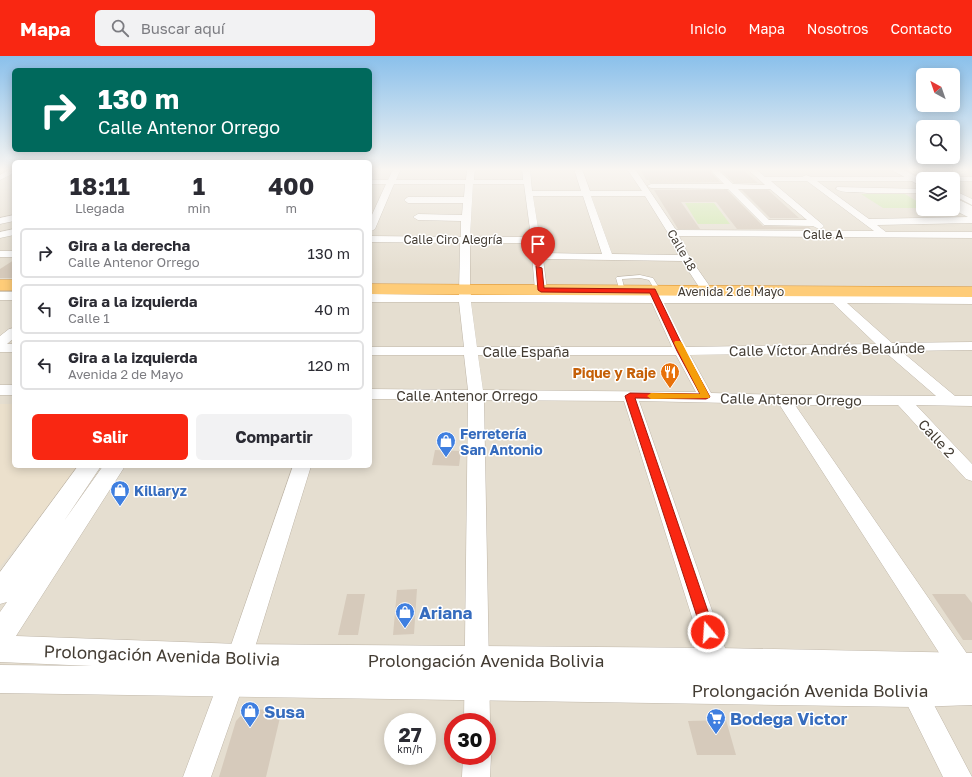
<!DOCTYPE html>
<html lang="es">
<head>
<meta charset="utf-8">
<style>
  :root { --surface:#fff; --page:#f2f2f3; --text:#2b2b33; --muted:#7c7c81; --line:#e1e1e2; --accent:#f92712 }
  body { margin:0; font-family:"Golos Text",sans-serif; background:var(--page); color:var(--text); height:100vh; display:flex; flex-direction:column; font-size:15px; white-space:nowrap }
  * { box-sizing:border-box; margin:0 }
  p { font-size:13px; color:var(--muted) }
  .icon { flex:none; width:22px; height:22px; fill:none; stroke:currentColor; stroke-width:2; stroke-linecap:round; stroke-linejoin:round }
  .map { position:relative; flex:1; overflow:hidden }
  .details { position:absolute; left:12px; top:104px; width:360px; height:308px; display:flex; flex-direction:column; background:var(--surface); border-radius:6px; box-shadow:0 2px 10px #0003 }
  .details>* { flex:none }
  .guide { position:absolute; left:12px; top:12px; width:360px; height:84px; border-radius:6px; box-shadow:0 2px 10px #0003; background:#00695c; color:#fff; overflow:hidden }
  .needle { width:26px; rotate:320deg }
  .tools { position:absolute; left:916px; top:12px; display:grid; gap:8px }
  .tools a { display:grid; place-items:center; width:44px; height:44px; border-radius:6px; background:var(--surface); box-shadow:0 2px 10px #0003; font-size:20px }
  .speed { position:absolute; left:384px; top:657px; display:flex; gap:8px; font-size:20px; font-weight:700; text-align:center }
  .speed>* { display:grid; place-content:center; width:52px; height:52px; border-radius:50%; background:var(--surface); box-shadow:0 2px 10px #0003; line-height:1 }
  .speed small { font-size:10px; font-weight:400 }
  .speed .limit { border:6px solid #d22; background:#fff; color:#111 }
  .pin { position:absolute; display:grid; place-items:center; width:34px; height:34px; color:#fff; margin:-41px -17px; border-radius:50% 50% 50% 0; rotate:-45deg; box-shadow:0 0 4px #0007 }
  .pin .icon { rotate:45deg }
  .me { position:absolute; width:44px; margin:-22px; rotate:342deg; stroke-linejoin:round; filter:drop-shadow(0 0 3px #0008) }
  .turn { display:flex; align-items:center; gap:14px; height:84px; padding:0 20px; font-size:18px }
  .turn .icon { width:52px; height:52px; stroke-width:2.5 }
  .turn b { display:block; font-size:28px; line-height:34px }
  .eta { display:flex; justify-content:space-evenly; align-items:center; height:68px; text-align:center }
  .eta b { font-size:24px; font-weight:700; line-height:28px }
  .cta { display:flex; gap:8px; margin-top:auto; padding:8px 20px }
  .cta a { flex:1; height:46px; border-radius:6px; background:var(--accent); color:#fff; font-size:16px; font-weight:700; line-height:46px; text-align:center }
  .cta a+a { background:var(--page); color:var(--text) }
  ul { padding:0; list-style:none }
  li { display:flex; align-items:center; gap:12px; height:50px; margin:0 8px 6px; padding:0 12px; border:2px solid var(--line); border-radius:6px }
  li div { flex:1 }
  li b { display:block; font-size:15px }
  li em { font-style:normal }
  header { display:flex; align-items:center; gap:24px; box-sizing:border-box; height:56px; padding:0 20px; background:var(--accent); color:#fff }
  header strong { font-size:19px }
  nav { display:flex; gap:22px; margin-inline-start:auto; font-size:14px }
  .search { width:280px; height:36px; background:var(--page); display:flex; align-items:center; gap:10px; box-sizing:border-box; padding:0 14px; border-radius:6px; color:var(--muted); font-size:15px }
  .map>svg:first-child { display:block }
  .residential { fill:#e5ded0; fill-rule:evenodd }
  .education { fill:#ebe0cc }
  .green { fill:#cfe6ab }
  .building { fill:#d6cabb }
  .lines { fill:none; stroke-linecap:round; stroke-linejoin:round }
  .service-casing { stroke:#bfb6a8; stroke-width:1 }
  .minor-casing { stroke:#bfb6a8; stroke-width:1 }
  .tertiary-casing { stroke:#bfb6a8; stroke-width:1 }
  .trunk-casing { stroke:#dc9432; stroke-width:1 }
  .service { fill:#fff; fill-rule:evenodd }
  .minor { fill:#fff; fill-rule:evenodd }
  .tertiary { fill:#fff; fill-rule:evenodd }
  .trunk { fill:#fecc78; fill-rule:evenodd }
  .route { fill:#f92712; stroke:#a2190c }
  .slow { fill:#f59e0b }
  .labels { text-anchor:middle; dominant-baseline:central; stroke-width:3; stroke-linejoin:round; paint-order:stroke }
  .far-street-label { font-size:12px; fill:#433c33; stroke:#fff }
  .street-label { font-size:14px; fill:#433c33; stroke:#fff }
  .food-label { font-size:14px; font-weight:bold; fill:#c56008; stroke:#fff; text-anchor:end }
  .shop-label { font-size:14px; font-weight:bold; fill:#366cbe; stroke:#fff; text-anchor:start }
  .near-shop-label { font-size:17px; font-weight:bold; fill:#366cbe; stroke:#fff; text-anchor:start }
  .near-street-label { font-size:17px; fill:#433c33; stroke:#fff }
</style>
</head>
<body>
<header>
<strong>Mapa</strong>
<div class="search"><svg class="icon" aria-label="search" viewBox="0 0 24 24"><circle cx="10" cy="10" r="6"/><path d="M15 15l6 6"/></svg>Buscar aquí</div>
<nav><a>Inicio</a><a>Mapa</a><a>Nosotros</a><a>Contacto</a></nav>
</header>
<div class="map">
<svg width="972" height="721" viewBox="0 0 972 721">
  <rect width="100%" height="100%" fill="#f1ece2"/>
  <path class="residential" d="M0,113H14V410H370V113H972V721H0ZM923,123H953V153H923ZM393,666H427V700H393ZM453,666H487V700H453Z"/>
  <path class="education" d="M0,348H14V410H80L0,511Z"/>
  <path class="green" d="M861,138H905L923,149V152H883Z
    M685,147H714L730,168H698Z"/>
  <path class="building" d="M640,113H708L720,126L650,127L649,124H646Z
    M719,113H742L758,127H734Z
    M654,134H727L763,170L809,171L811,173H737L716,146H681L700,173H678Z
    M742,134H768L799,162H770Z
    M14,204V222H0V213Z
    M435,394L461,395L459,410L432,409Z
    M417,533L414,578L393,579L397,534Z
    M347,538H365L358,579H338Z
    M932,538H965L972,547V584H963Z
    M282,653L266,721H219L236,665L246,654Z
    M726,664L736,699H697L688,665Z"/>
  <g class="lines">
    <g class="service-casing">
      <path id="service" d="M640,219L653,222L661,235L660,236H656L649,224L640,222L622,223L625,235L620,236L616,222L617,221Z"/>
    </g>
    <g class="minor-casing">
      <path id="minor" d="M10,113H14V117L0,124V119Z
        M393,113H401L396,124H466L467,113H475L474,124H523L522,113H530L532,135H581L574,113H582L590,135H642L627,113H635L676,174L874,175L807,125H771L822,168L824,170L822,172L819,173L813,170L764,169L728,133L651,132L647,130L651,128H724L709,113H717L733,128L765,129L747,113H756L765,121H802L806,119L811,121H972V125H953V123H923V125H817L869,163L968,161L952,153L953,147L972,156V167L877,169L886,176H972V182L679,180L690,202L713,235L711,237H703L682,205L543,203L547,234L545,236H537L535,234L531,187H470V233L471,239H649L648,237L650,235H658L661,239L826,240L828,237L832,236L839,240H972V248L847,247L892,287L972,286V294L901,295L955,340H972V350L916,349L972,408V425L966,423L898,349H795L972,605V638L963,634L779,348L639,345L732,612L729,620L720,623L711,620L708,612L624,345L484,344L490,666L487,674V666H464L468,343H370V333L468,334L464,299H370V291H464L459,246H370V238L459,239L460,187L370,186V180L461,181V165L418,164L413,161L418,158L462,159L463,147H408L404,144L408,141H464L465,128H394L375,173L370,176V163L386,128H370V124H388ZM473,128H524L531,181H470ZM738,133H770L807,164H769ZM533,140H583L602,198L542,197ZM591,140H645L668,177L678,199L612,198ZM471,246L652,247L672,291H477ZM664,247H833L876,288L686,291ZM885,296L936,340L784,339L711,337L690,299ZM478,299H676L696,336L483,334Z
        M837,131L923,133V137H867C858,135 843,138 836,133Z
        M953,134L972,143V149L953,139Z
        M14,159V165L0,168V162Z
        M14,173V179L0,182V176Z
        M0,195H14V201H0Z
        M0,236H14V244H0Z
        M14,272V282L7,288H14V296H0V280L9,273Z
        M0,329H14V339H0Z
        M293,410H311L244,627L211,721H183L218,627Z
        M914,624L923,628L972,721H943L901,636L905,628Z
        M487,691L491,700L490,721H462L463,700H487Z"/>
    </g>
    <g class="tertiary-casing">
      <path id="tertiary" d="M890,113H902L923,124V131Z
        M953,141L972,150V158L953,148Z
        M78,410H101L64,465L103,410H125L16,580L239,588L718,592L972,597V649L914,651L0,637V609L92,610L0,606V556L7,546L0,548V516Z"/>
    </g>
    <g class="trunk-casing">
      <path id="trunk" d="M0,224H14V234H0Z
        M370,228L972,231V241L370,238Z"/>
    </g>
    <use href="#service" class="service"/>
    <use href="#minor" class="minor"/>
    <use href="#tertiary" class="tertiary"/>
    <use href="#trunk" class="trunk"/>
  </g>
  <linearGradient id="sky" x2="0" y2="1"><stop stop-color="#8ac0eb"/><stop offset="0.53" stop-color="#f9f6f2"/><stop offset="1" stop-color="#f9f6f2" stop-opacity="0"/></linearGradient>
  <rect width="972" height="214" fill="url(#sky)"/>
  <path class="route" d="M536,210L542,212L544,232L655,233L685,295L710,341L706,343L635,342L715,576L713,580L708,582L704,580L702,576L625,340L630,337L700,338L677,295L650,237L541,236L538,234Z"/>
  <path class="slow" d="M675,285H680L682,287L710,341L709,342L651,343L647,340L651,337L700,338L674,287Z"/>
  <defs>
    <g id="restaurant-pin" transform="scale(1)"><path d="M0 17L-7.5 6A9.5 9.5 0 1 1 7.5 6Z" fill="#e8710a" stroke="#fff"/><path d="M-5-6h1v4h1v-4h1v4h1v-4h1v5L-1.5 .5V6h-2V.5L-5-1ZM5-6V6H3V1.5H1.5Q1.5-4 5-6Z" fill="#fff"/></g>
    <g id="shop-pin" transform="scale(1)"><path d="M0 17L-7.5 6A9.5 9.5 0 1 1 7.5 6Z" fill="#3f7fe0" stroke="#fff"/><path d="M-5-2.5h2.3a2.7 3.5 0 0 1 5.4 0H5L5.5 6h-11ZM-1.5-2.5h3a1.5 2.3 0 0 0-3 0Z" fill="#fff"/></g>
    <g id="supermarket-pin" transform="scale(1)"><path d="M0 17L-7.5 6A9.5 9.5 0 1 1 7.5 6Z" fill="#3f7fe0" stroke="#fff"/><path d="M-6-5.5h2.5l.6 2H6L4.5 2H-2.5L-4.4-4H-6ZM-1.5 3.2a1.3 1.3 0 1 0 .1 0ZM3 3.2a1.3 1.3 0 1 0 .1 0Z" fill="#fff"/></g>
  </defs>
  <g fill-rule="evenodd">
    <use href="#restaurant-pin" x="670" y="316"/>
    <use href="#shop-pin" x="446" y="385"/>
    <use href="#shop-pin" x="120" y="434"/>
    <use href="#shop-pin" x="405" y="556"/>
    <use href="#shop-pin" x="250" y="655"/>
    <use href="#supermarket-pin" x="716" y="662"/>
  </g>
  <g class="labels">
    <g class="far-street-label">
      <text x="823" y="178">Calle A</text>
      <text x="453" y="183">Calle Ciro Alegría</text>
      <text transform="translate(682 194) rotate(60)">Calle 18</text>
      <text x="731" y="235">Avenida 2 de Mayo</text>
    </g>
    <g class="street-label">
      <text transform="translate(827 293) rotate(-1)">Calle Víctor Andrés Belaúnde</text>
      <text x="526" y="295">Calle España</text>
      <text x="467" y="339">Calle Antenor Orrego</text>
      <text transform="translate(791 343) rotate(1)">Calle Antenor Orrego</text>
      <text transform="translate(937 382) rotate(47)">Calle 2</text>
    </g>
    <g class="food-label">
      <text x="656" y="316">Pique y Raje</text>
    </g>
    <g class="shop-label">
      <text x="460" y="377">Ferretería<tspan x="460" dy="16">San Antonio</tspan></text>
      <text x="134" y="434">Killaryz</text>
    </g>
    <g class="near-shop-label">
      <text x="419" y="556">Ariana</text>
      <text x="264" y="655">Susa</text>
      <text x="730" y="662">Bodega Victor</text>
    </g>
    <g class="near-street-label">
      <text transform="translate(162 599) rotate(2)">Prolongación Avenida Bolivia</text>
      <text x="486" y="604">Prolongación Avenida Bolivia</text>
      <text x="810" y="634">Prolongación Avenida Bolivia</text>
    </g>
  </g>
</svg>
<div class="tools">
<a><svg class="needle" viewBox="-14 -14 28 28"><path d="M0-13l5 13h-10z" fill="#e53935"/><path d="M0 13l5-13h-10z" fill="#7c7c81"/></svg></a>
<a><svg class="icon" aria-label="search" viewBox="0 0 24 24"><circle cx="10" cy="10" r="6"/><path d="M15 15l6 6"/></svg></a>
<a><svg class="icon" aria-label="layers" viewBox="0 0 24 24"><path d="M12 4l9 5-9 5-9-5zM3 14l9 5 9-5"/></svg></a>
</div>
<div class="speed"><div>27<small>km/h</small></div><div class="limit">30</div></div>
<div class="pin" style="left:538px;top:212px;background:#d93025"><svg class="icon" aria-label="arrive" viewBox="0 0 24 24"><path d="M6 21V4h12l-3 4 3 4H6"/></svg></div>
<svg class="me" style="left:708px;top:576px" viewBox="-20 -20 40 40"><circle r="17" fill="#f92712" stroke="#fff" stroke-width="3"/><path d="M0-11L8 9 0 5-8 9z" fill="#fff"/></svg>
<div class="guide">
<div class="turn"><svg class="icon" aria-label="right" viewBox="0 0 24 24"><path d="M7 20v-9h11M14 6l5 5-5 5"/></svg><div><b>130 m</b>Calle Antenor Orrego</div></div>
</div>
<section class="details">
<div class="eta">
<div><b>18:11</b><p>Llegada</p></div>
<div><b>1</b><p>min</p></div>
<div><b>400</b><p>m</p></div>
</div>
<ul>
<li><svg class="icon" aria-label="right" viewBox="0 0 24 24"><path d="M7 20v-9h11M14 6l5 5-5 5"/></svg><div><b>Gira a la derecha</b><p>Calle Antenor Orrego</p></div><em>130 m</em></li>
<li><svg class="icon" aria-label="left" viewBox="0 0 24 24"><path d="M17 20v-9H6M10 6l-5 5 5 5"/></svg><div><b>Gira a la izquierda</b><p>Calle 1</p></div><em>40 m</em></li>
<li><svg class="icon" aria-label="left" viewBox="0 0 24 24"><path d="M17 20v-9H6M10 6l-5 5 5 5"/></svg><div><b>Gira a la izquierda</b><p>Avenida 2 de Mayo</p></div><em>120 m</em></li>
</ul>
<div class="cta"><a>Salir</a><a>Compartir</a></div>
</section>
</div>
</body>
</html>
